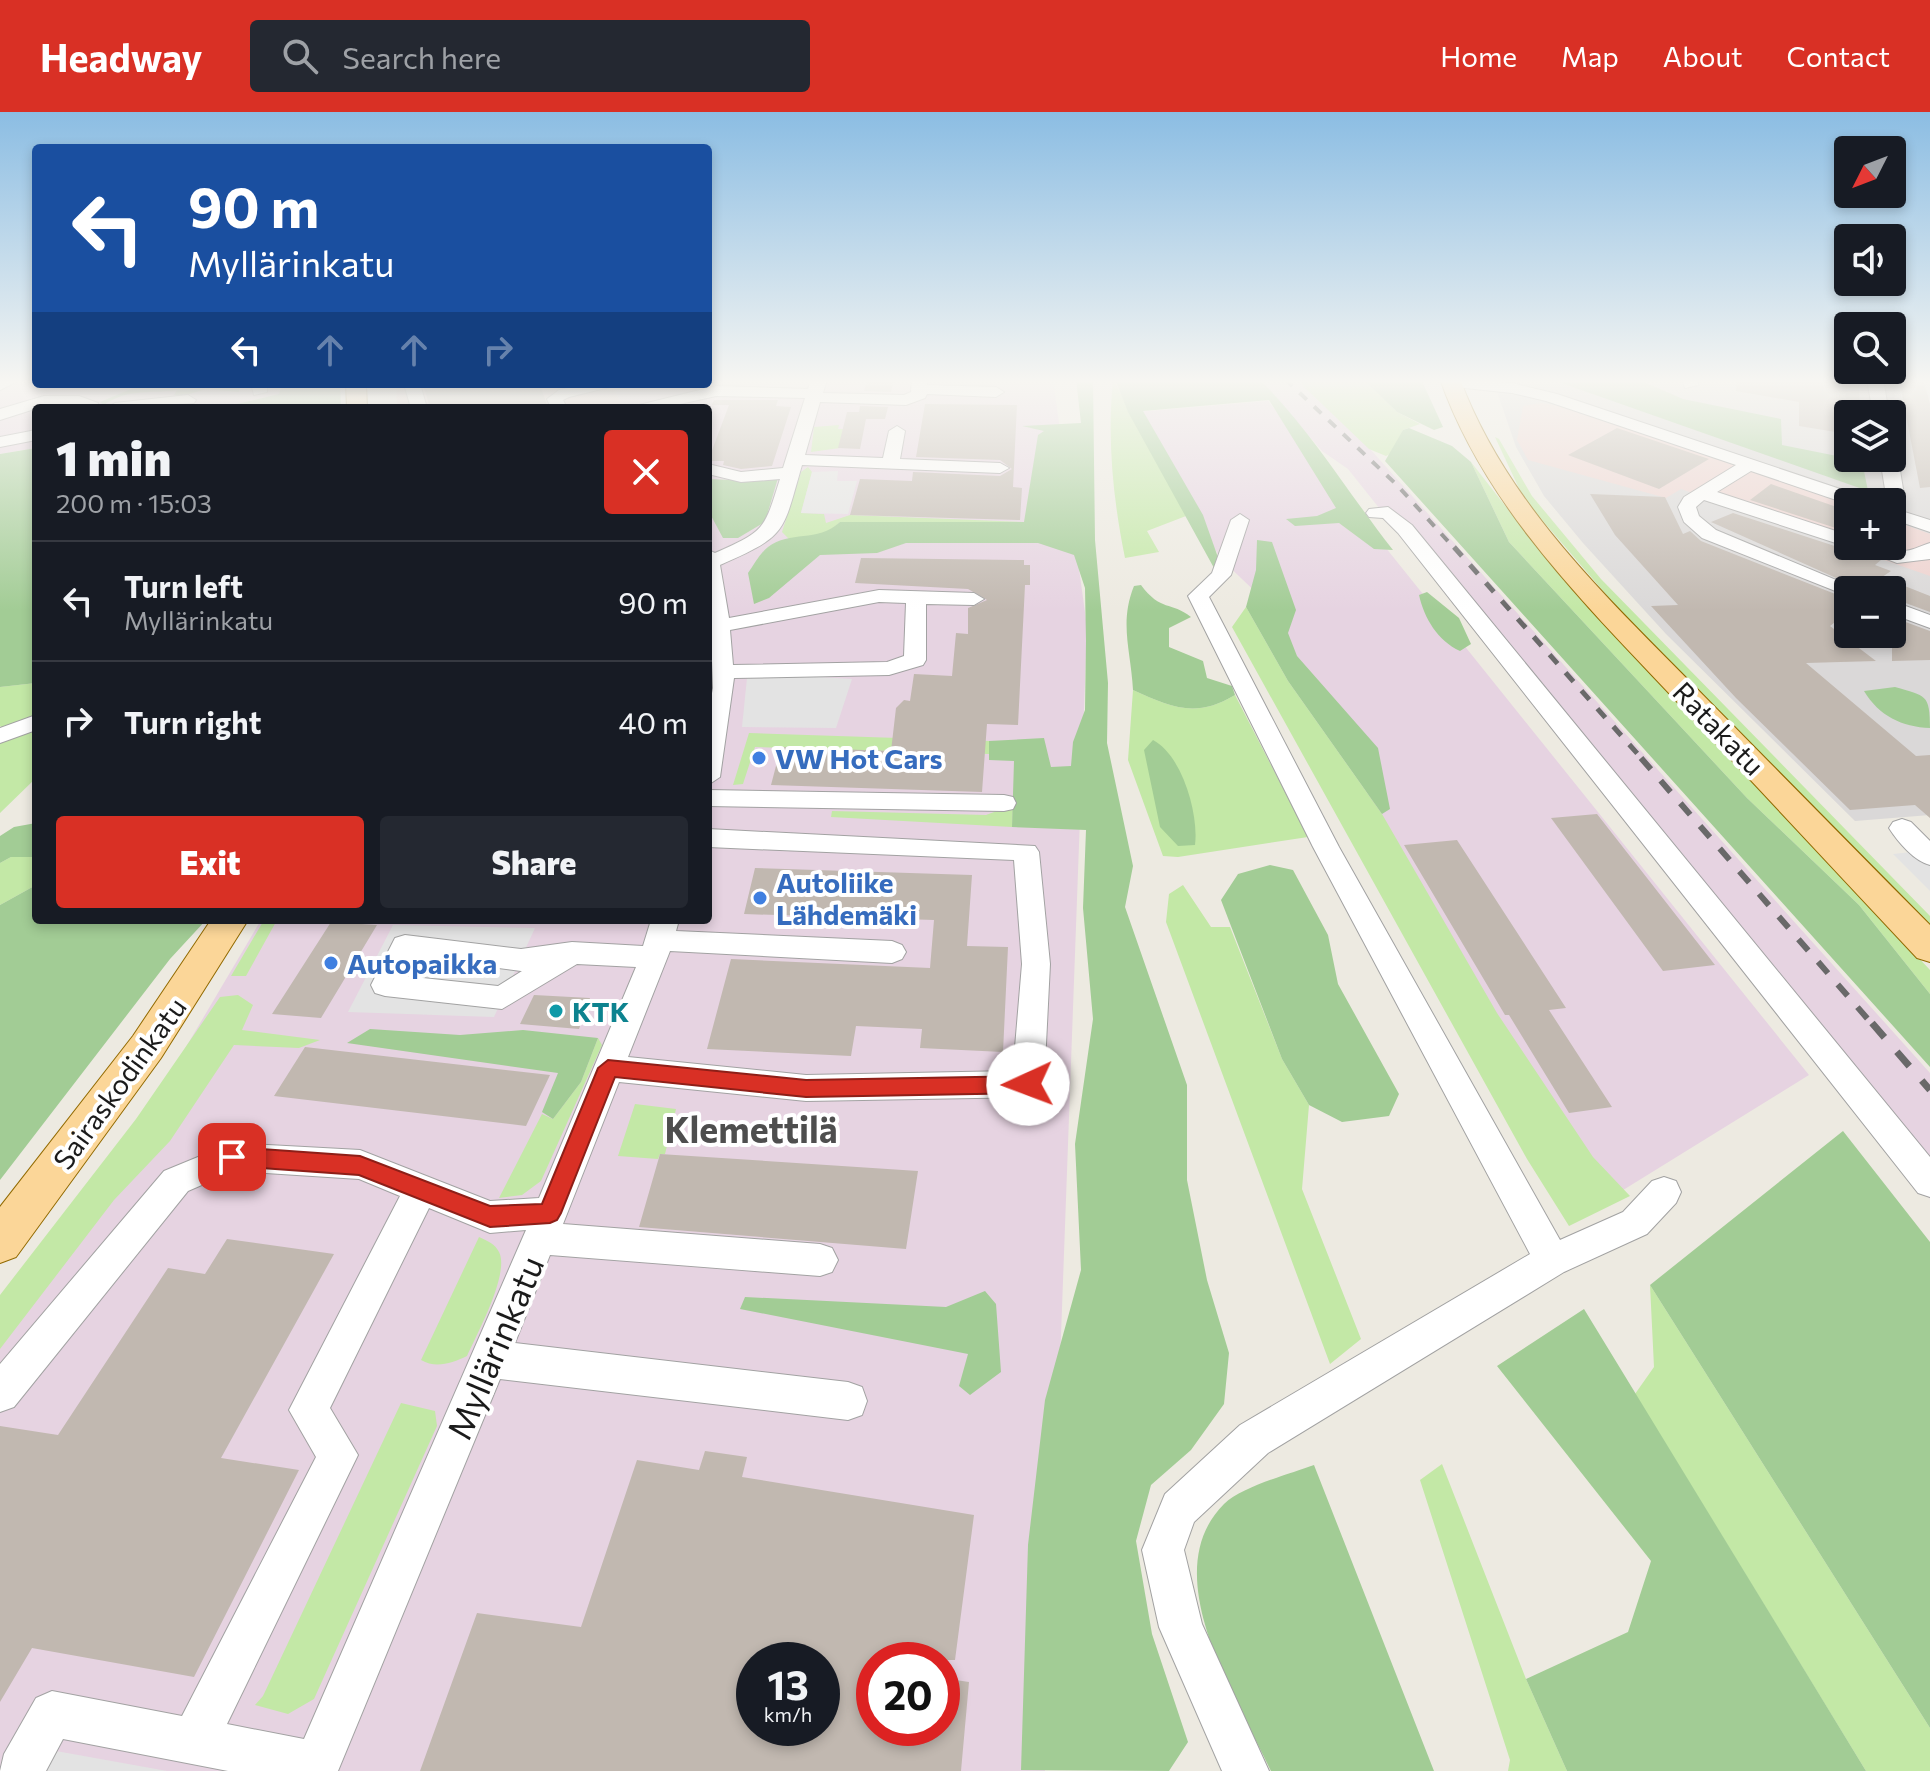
<!DOCTYPE html>
<html lang="en">
<head>
<meta charset="utf-8">
<style>
  :root { --surface:#171b24; --page:#242831; --text:#f1f3f6; --muted:#9ea1a6; --line:#363941; --accent:#d93025 }
  body { margin:0; font-family:Commissioner,sans-serif; background:var(--page); color:var(--text); height:100vh; display:flex; flex-direction:column; font-size:30px; white-space:nowrap }
  * { box-sizing:border-box; margin:0 }
  p { font-size:26px; color:var(--muted) }
  .icon { flex:none; width:44px; height:44px; fill:none; stroke:currentColor; stroke-width:2; stroke-linecap:round; stroke-linejoin:round }
  .map { position:relative; flex:1; overflow:hidden }
  .details { position:absolute; left:32px; top:292px; width:680px; height:520px; display:flex; flex-direction:column; background:var(--surface); border-radius:8px; box-shadow:0 4px 12px #0003 }
  .details>* { flex:none }
  .hud { position:absolute; left:32px; top:32px; width:680px; height:244px; border-radius:8px; box-shadow:0 4px 12px #0003; background:#1a4fa0; color:#fff; overflow:hidden }
  .needle { width:52px; rotate:228deg }
  .fabs { position:absolute; left:1834px; top:24px; display:grid; gap:16px }
  .fabs a { display:grid; place-items:center; width:72px; height:72px; border-radius:8px; background:var(--surface); box-shadow:0 4px 12px #0003; font-size:40px }
  .speed { position:absolute; left:736px; top:1530px; display:flex; gap:16px; font-size:40px; font-weight:700; text-align:center }
  .speed>* { display:grid; place-content:center; width:104px; height:104px; border-radius:50%; background:var(--surface); box-shadow:0 4px 12px #0003; line-height:1 }
  .speed small { font-size:20px; font-weight:400 }
  .speed .limit { border:12px solid #d22; background:#fff; color:#111 }
  .pin { position:absolute; display:grid; place-items:center; width:68px; height:68px; color:#fff; margin:-34px; border-radius:16px; box-shadow:0 4px 12px #0006 }
  .me { position:absolute; width:88px; margin:-44px; rotate:268deg; stroke-linejoin:round; filter:drop-shadow(0 0 6px #0008) }
  .turn { display:flex; align-items:center; gap:28px; height:168px; padding:0 24px; font-size:36px }
  .turn .icon { width:104px; height:104px; stroke-width:2.5 }
  .turn b { display:block; font-size:56px; line-height:68px }
  .lanes { display:flex; align-items:center; height:76px; padding:0 24px; background:#0003; justify-content:center; gap:40px; direction:ltr }
  .lanes .off { opacity:.35 }
  .round { display:grid; place-items:center; flex:none; width:84px; height:84px; border-radius:8px; background:var(--page) }
  .head { display:flex; align-items:center; justify-content:space-between; height:136px; padding:0 24px }
  h1 { font-size:48px; font-weight:800; line-height:60px }
  .primary-button { display:flex; gap:16px; margin-top:auto; padding:16px 24px }
  .primary-button a { flex:1; height:92px; border-radius:8px; background:var(--accent); color:#fff; font-size:32px; font-weight:800; line-height:92px; text-align:center }
  .primary-button a+a { background:var(--page); color:var(--text) }
  ul { padding:0; list-style:none }
  li { display:flex; align-items:center; gap:24px; height:120px; padding:0 24px; border-top:2px solid var(--line) }
  li div { flex:1 }
  li b { display:block; font-size:30px }
  li em { font-style:normal }
  header { display:flex; align-items:center; gap:48px; box-sizing:border-box; height:112px; padding:0 40px; background:var(--accent); color:#fff }
  header strong { font-size:38px }
  nav { display:flex; gap:44px; margin-inline-start:auto; font-size:28px }
  .search { width:560px; height:72px; background:var(--page); display:flex; align-items:center; gap:20px; box-sizing:border-box; padding:0 28px; border-radius:8px; color:var(--muted); font-size:30px }
  .map>svg:first-child { display:block }
  .residential { fill:#dad8d8; fill-rule:evenodd }
  .commercial { fill:#eed2cf }
  .industrial { fill:#e6d3e1; fill-rule:evenodd }
  .grass { fill:#c3e8a6 }
  .forest { fill:#a2cc95 }
  .parking { fill:#e3e3e3 }
  .building { fill:#c1b8b0; fill-rule:evenodd }
  .lines { fill:none; stroke-linecap:round; stroke-linejoin:round }
  .minor-casing { stroke:#a2a2a2; stroke-width:2 }
  .major-casing { stroke:#926a01; stroke-width:2 }
  .minor { fill:#fff; fill-rule:evenodd }
  .major { fill:#fbd698; fill-rule:evenodd }
  .rail-far3 { stroke:#696969; stroke-width:4; stroke-dasharray:10 10; stroke-linecap:butt }
  .rail-far2 { stroke:#696969; stroke-width:5; stroke-dasharray:12 12; stroke-linecap:butt }
  .rail-far1 { stroke:#696969; stroke-width:6; stroke-dasharray:15 15; stroke-linecap:butt }
  .rail { stroke:#696969; stroke-width:7; stroke-dasharray:19 19; stroke-linecap:butt }
  .route { fill:#d93025; stroke:#8d1f18; stroke-width:2 }
  .shop-dot { fill:#3f7fe0; stroke:#fff; stroke-width:3 }
  .culture-dot { fill:#0f9aa8; stroke:#fff; stroke-width:3 }
  .labels { text-anchor:middle; dominant-baseline:central; stroke-width:8; stroke-linejoin:round; paint-order:stroke }
  .street-label { font-size:28px; fill:#1b1b1b; stroke:#fff }
  .shop-label { font-size:28px; font-weight:bold; fill:#366cbe; stroke:#fff; text-anchor:start }
  .culture-label { font-size:28px; font-weight:bold; fill:#0d838f; stroke:#fff; text-anchor:start }
  .near-street-label { font-size:34px; fill:#1b1b1b; stroke:#fff }
  .district-label { font-size:36px; font-weight:bold; fill:#4e4e4e; stroke:#fff }
</style>
</head>
<body>
<header>
<strong>Headway</strong>
<div class="search"><svg class="icon" aria-label="search" viewBox="0 0 24 24"><circle cx="10" cy="10" r="6"/><path d="M15 15l6 6"/></svg>Search here</div>
<nav><a>Home</a><a>Map</a><a>About</a><a>Contact</a></nav>
</header>
<div class="map">
<svg width="1930" height="1659" viewBox="0 0 1930 1659">
  <rect width="100%" height="100%" fill="#edeae1"/>
  <path class="residential" d="M1930,267V703L1855,709L1666,522L1583,431L1544,384L1516,335L1493,268ZM1848,302H1892V346H1848ZM1848,390H1892V434H1848ZM1848,478H1892V522H1848Z"/>
  <path class="commercial" d="M396,272H612L623,296H397Z
    M1542,291L1566,295L1619,313L1848,393V434H1892V408L1930,422V464L1681,377L1666,386L1528,348L1517,328L1523,294Z"/>
  <path class="industrial" d="M0,267H36V272H282L279,282L220,296H36V336L0,342Z
    M708,267H1053L1087,515L1045,1659H0V1211L95,1089L261,808H708V296H623L612,272H708ZM754,1548H822V1616H754ZM874,1548H942V1616H874Z
    M1259,267H1301L1370,337L1930,961V1087L1348,357L1322,339Z
    M1268,289L1809,963L1607,1088L1446,829L1265,489L1220,446L1138,300Z"/>
  <path class="grass" d="M1113,267L1186,404L1147,419L1159,440L1125,446C1113,387 1107,327 1113,267Z
    M1305,267H1363L1397,300L1420,312L1403,318L1394,340L1386,344L1369,337L1301,272Z
    M839,313L838,317H843L840,336L811,340L814,315Z
    M1495,325L1499,327L1532,384L1601,467L1930,804V818L1628,508L1524,387Z
    M1471,350L1553,455L1930,858V882L1859,793L1747,686L1509,430Z
    M808,355L812,360L801,401L824,402L826,411L850,403L1024,410H840L827,422L789,427L782,420L801,360Z
    M1246,495L1288,569L1382,702L1497,901L1593,1045L1630,1084L1569,1114L1527,1047L1232,515Z
    M36,571V666L0,701V630L12,624L0,614V575Z
    M1133,578C1171,595 1195,607 1235,583L1308,725L1178,745L1163,744L1128,648Z
    M749,621L989,629V642L755,635L743,672L733,673Z
    M1013,693L1012,715L831,705L832,699L986,703Z
    M32,743L36,745V773L0,793V751L11,745Z
    M1183,773L1211,815H1230L1282,947L1309,993L1302,1077L1361,1227L1330,1252L1166,810L1169,782Z
    M264,808H277L246,864H231Z
    M238,883L253,893L242,918L320,928L299,936L234,933L170,1029L114,1088L0,1237V1183L136,1007L220,885Z
    M598,926L602,933L541,1069L522,1083L499,1086L542,1002L553,1007L581,970Z
    M635,992L676,997L665,1042H660L658,1047L618,1044Z
    M479,1125C488,1129 495,1132 499,1140C510,1161 477,1222 467,1244C452,1251 436,1257 421,1248Z
    M1650,1173L1930,1616V1659H1866L1635,1282L1654,1255Z
    M401,1291L435,1299L437,1314L314,1587L288,1602L255,1593L263,1584Z
    M1442,1352L1526,1567L1567,1659H1508L1510,1648L1420,1368Z"/>
  <path class="forest" d="M1076,267H1093L1095,428L1108,571L1107,631L1133,754L1125,795L1187,973V1068L1207,1168L1229,1241L1224,1292L1191,1338L1151,1373L1136,1429L1152,1522L1188,1630L1169,1659L1021,1658L1028,1433L1045,1288L1081,1158L1075,1032L1093,907L1083,796L1086,718L1012,715L1014,649L989,648V629L1044,626L1051,655L1071,654L1073,630L1085,598L1086,529L1085,476L1074,443L1038,431H906L877,441L820,443L769,486L754,492L748,461C754,453 760,441 768,435C790,418 817,431 840,410H1024L1038,323L1044,319L1022,314L1081,311Z
    M1115,267H1259C1311,318 1348,381 1393,438L1374,437L1339,411L1295,414L1286,407L1317,404L1336,396L1269,288L1143,299L1203,403L1220,451L1214,456L1128,300Z
    M1363,267H1421L1443,315L1434,318L1397,300Z
    M1550,267H1637L1683,287L1781,307L1782,333L1862,349L1868,379Z
    M143,272L153,273L241,272L239,280L206,277L180,285L174,283L177,278C150,282 128,276 104,293L100,290Z
    M282,272H340L341,296H220L279,282Z
    M1409,316L1452,334L1471,350L1509,430L1747,686L1859,793L1930,882V955L1385,349L1403,318Z
    M36,336V571L0,575V342Z
    M778,366L765,410L738,426H723L708,398V367L759,369Z
    M1257,428L1272,430L1296,498L1288,521L1297,544L1378,636L1390,697L1382,702L1288,569L1246,495L1256,458Z
    M1141,473C1161,500 1171,489 1191,505L1169,516V535L1203,549L1207,566L1232,574L1235,583C1195,607 1171,595 1133,578C1131,539 1119,511 1134,474Z
    M1427,480L1459,506L1471,532L1460,539C1438,529 1424,506 1419,483Z
    M1895,575C1926,584 1930,582 1930,616C1902,615 1879,604 1864,579Z
    M1153,628C1182,643 1199,702 1195,733L1178,734L1160,715L1144,638Z
    M36,711V745H11L0,751V724L14,715Z
    M1270,753L1293,758L1328,823L1338,872L1399,982L1389,1004L1342,1010L1309,993L1282,947L1221,788L1238,762Z
    M36,773V808H206L170,847L0,1068V793Z
    M370,917L460,923L523,918L598,926L581,970L553,1007L542,1000L558,961L347,931Z
    M1843,1019L1930,1130V1616L1650,1173Z
    M985,1179L996,1192L1001,1260L970,1283L959,1274L968,1242L740,1197L745,1185L946,1195Z
    M1584,1197L1866,1659H1567L1526,1567L1628,1520L1651,1449L1497,1254Z
    M1314,1353L1434,1659H1271C1238,1588 1154,1462 1224,1392C1243,1374 1290,1362 1314,1353Z"/>
  <path class="parking" d="M838,359L837,369H857L848,402L801,401L812,360Z
    M787,563L852,567L836,616L742,615L747,566Z
    M1930,738V779L1893,742Z
    M393,813L535,816L494,905L348,900Z
    M56,1639L167,1659H45Z"/>
  <path class="building" d="M868,267H894L891,280L864,279Z
    M1737,267H1859L1860,302H1848V322L1799,314V290L1736,279Z
    M1899,267L1920,268L1925,273L1930,292V375L1920,376Z
    M423,272H540L548,296H430Z
    M714,288H778L776,294L791,295L772,354L741,357L723,353L724,349H708L729,293H712Z
    M925,292L1017,293L1013,375L1022,376L1020,408L850,403L860,367L912,369L913,360L1000,364L1012,357L1000,348L916,345Z
    M860,294L888,295L885,307H866L860,337L838,336L847,300H859Z
    M1617,316L1709,347L1659,377L1568,343Z
    M1771,372L1848,399V420L1750,388Z
    M1590,382L1665,385L1683,422L1690,419L1701,429L1848,487V500L1830,514L1876,549L1806,551L1916,644L1930,643V706L1915,693L1850,698L1736,586L1651,494L1678,493L1615,423Z
    M1733,401L1847,438L1851,434L1881,448L1875,453L1891,459L1863,478L1711,410Z
    M861,446L1024,448V453H1030V473H1025L1018,613L987,612L982,680L771,673L781,635L891,639L896,596L904,588L910,589L914,562L952,564L956,521L968,522V496L987,488L968,477L855,471Z
    M1892,469L1930,484V500L1892,486Z
    M1892,505L1930,519V548L1892,549Z
    M1597,702L1715,853L1663,859L1551,706Z
    M1457,728L1566,896L1549,898L1612,995L1569,1001L1509,903H1505L1404,733Z
    M755,756L972,763L967,834L1008,835L1003,940L920,936L922,917L856,914L851,944L707,937L731,847L930,856L934,808L744,802Z
    M331,810L377,813L321,906L272,902Z
    M534,883L590,886L579,917L520,912Z
    M305,935L550,963L526,1014L274,984Z
    M660,1042L918,1059L906,1137L639,1115Z
    M227,1127L334,1142L221,1346L299,1358L194,1565L32,1536L0,1590V1314L58,1323L168,1156L205,1162Z
    M705,1339L747,1345L742,1365L974,1403L955,1548H874V1616H942V1566L969,1570L961,1659H420L477,1501L581,1515L637,1348L699,1358ZM754,1548H822V1616H754Z"/>
  <g class="lines">
    <g class="minor-casing">
      <path id="minor" d="M0,267H22L0,278Z
        M811,267H827L823,281L904,283L911,280L912,267H928L927,273L996,275L1004,280L996,285L927,282L925,286L906,293L820,290L805,343L883,346L889,319L897,314L905,319L900,347L1000,351L1009,356L1000,361L802,353C782,422 788,423 720,453L729,506L879,478L974,481L984,487L974,493L926,492V548L923,553L889,563L734,566L720,665L708,673V602L713,576L708,438L715,441C765,419 764,418 780,367L741,370L708,362V352L741,360L783,356L805,286L716,284L680,292L681,296H627L716,274L808,277ZM879,490L906,491L904,544L887,550L733,553L730,518Z
        M1448,267L1512,271L1557,282L1867,386L1870,390L1848,392L1751,359L1717,380L1848,423V435L1704,388L1696,395L1699,404L1716,418L1860,478H1848V484L1843,482L1702,426L1684,410L1678,395L1684,385L1736,353L1546,289L1512,281L1446,274L1443,271Z
        M1682,267H1698V273L1685,276Z
        M1867,267H1883L1889,302H1873Z
        M251,272H267V280L254,283Z
        M404,272H420L427,296H411Z
        M588,272H622L569,285L563,288L567,296H551L547,287L559,278Z
        M188,283L196,288L194,291L107,296L115,291Z
        M44,284H79L98,291L97,296L44,294L0,308V297Z
        M36,318V328L0,335V325Z
        M1892,342L1898,346L1903,377L1894,382L1885,377L1880,346H1892Z
        M1388,395L1412,413L1930,1045V1085L1918,1081L1398,421L1383,406L1369,405L1366,401L1369,397Z
        M1892,396L1930,408V420L1892,407Z
        M1240,402L1249,408L1231,463L1209,485L1339,735L1560,1128L1623,1100L1652,1069L1664,1065L1676,1069L1681,1080L1676,1091L1647,1122L1564,1160L1268,1341L1194,1410L1184,1438L1202,1512L1269,1659H1222L1159,1515L1142,1438L1165,1382L1240,1313L1530,1142L1313,735L1188,484L1212,461L1231,408Z
        M1930,431V447L1897,451L1854,434C1870,434 1884,438 1899,439C1912,440 1919,434 1930,431Z
        M1892,489L1930,503V516L1892,502Z
        M36,603V618L0,631V616Z
        M708,678L1004,683L1013,685L1016,691L1013,697L1004,699L708,694Z
        M1902,707L1911,710L1930,729V753C1914,749 1898,730 1889,716L1893,710Z
        M708,717L1035,734L1039,740L1050,852L1044,972L1039,981L1028,985L806,989L619,970L563,1112L820,1132L832,1136L838,1148L832,1160L820,1164L550,1143L515,1231L848,1270L862,1275L867,1289L862,1303L848,1308L500,1267L338,1659H228L63,1627L46,1659H0L4,1642L36,1586L52,1579L182,1604L316,1345L289,1298L400,1084L359,1067L234,1059L188,1079L14,1295L0,1300V1252L164,1059L232,1031L360,1038L490,1089L539,1086L636,855L577,852L502,897L385,884L375,881L371,873L395,826L405,823L521,837L572,830L643,834L651,808H679L676,819L892,829L902,833L906,840L902,847L892,851L670,839L628,945L806,963L1013,959L1022,852L1014,748L708,735ZM413,845L521,859H522L498,874L404,864ZM429,1096L490,1121L526,1118L304,1627L227,1612L358,1343L330,1296Z"/>
    </g>
    <g class="major-casing">
      <path id="major" d="M1440,267H1460C1507,394 1610,488 1703,583C1779,660 1854,737 1930,813V850L1917,846C1839,763 1762,680 1684,597C1591,498 1486,398 1440,267Z
        M346,272H366L367,296H347Z
        M211,808H248L161,946L16,1145L0,1151V1095L133,924Z"/>
    </g>
    <use href="#minor" class="minor"/>
    <use href="#major" class="major"/>
    <path class="rail-far3" d="M1285,267L1397,373L1455,437"/>
    <path class="rail-far2" d="M1454,435L1643,648"/>
    <path class="rail-far1" d="M1641,646L1873,913"/>
    <path class="rail" d="M1872,911L1930,978"/>
  </g>
  <linearGradient id="sky" x2="0" y2="1"><stop stop-color="#8bbde3"/><stop offset="0.54" stop-color="#f7f6f2"/><stop offset="1" stop-color="#f7f6f2" stop-opacity="0"/></linearGradient>
  <rect width="1930" height="499" fill="url(#sky)"/>
  <path class="route" d="M608,948L806,968L1028,964L1039,972L1028,981L806,985L615,965L561,1101L557,1108L550,1111L490,1115L359,1063L232,1054L224,1051L221,1045L224,1038L232,1035L360,1044L490,1094L542,1092L598,956Z"/>
  <g class="shop-dot">
    <circle cx="759" cy="646" r="8"/>
    <circle cx="760" cy="786" r="8"/>
    <circle cx="331" cy="851" r="8"/>
  </g>
  <circle class="culture-dot" cx="556" cy="899" r="8"/>
  <g class="labels">
    <g class="street-label">
      <text transform="translate(1719 616) rotate(46)">Ratakatu</text>
      <text transform="translate(119 971) rotate(-54)">Sairaskodinkatu</text>
    </g>
    <g class="shop-label">
      <text x="775" y="646">VW Hot Cars</text>
      <text x="776" y="770">Autoliike<tspan x="776" dy="32">Lähdemäki</tspan></text>
      <text x="347" y="851">Autopaikka</text>
    </g>
    <g class="culture-label">
      <text x="572" y="899">KTK</text>
    </g>
    <g class="near-street-label">
      <text transform="translate(494 1235) rotate(-67)">Myllärinkatu</text>
    </g>
    <g class="district-label">
      <text x="751" y="1016">Klemettilä</text>
    </g>
  </g>
</svg>
<div class="fabs">
<a><svg class="needle" viewBox="-14 -14 28 28"><path d="M0-13l5 13h-10z" fill="#e53935"/><path d="M0 13l5-13h-10z" fill="#9ea1a6"/></svg></a>
<a><svg class="icon" aria-label="sound" viewBox="0 0 24 24"><path d="M4 9h4l5-4v14l-5-4H4zM17 9q2 3 0 6"/></svg></a>
<a><svg class="icon" aria-label="search" viewBox="0 0 24 24"><circle cx="10" cy="10" r="6"/><path d="M15 15l6 6"/></svg></a>
<a><svg class="icon" aria-label="layers" viewBox="0 0 24 24"><path d="M12 4l9 5-9 5-9-5zM3 14l9 5 9-5"/></svg></a>
<a>+</a>
<a>−</a>
</div>
<div class="speed"><div>13<small>km/h</small></div><div class="limit">20</div></div>
<div class="pin" style="left:232px;top:1045px;background:#d93025"><svg class="icon" aria-label="arrive" viewBox="0 0 24 24"><path d="M6 21V4h12l-3 4 3 4H6"/></svg></div>
<svg class="me" style="left:1028px;top:972px" viewBox="-20 -20 40 40"><circle r="19" fill="#fff"/><path d="M0-13L10 11 0 6-10 11z" fill="#d93025"/></svg>
<div class="hud">
<div class="turn"><svg class="icon" aria-label="left" viewBox="0 0 24 24"><path d="M17 20v-9H6M10 6l-5 5 5 5"/></svg><div><b>90 m</b>Myllärinkatu</div></div>
<div class="lanes"><svg class="icon" aria-label="left" viewBox="0 0 24 24"><path d="M17 20v-9H6M10 6l-5 5 5 5"/></svg><svg class="icon off" aria-label="ahead" viewBox="0 0 24 24"><path d="M12 20V5M6 11l6-6 6 6"/></svg><svg class="icon off" aria-label="ahead" viewBox="0 0 24 24"><path d="M12 20V5M6 11l6-6 6 6"/></svg><svg class="icon off" aria-label="right" viewBox="0 0 24 24"><path d="M7 20v-9h11M14 6l5 5-5 5"/></svg></div>
</div>
<section class="details">
<div class="head"><div><h1>1 min</h1><p>200 m · 15:03</p></div><a class="round" style="background:#d93025;color:#fff"><svg class="icon" aria-label="close" viewBox="0 0 24 24"><path d="M6 6l12 12M18 6L6 18"/></svg></a></div>
<ul>
<li><svg class="icon" aria-label="left" viewBox="0 0 24 24"><path d="M17 20v-9H6M10 6l-5 5 5 5"/></svg><div><b>Turn left</b><p>Myllärinkatu</p></div><em>90 m</em></li>
<li><svg class="icon" aria-label="right" viewBox="0 0 24 24"><path d="M7 20v-9h11M14 6l5 5-5 5"/></svg><div><b>Turn right</b></div><em>40 m</em></li>
</ul>
<div class="primary-button"><a>Exit</a><a>Share</a></div>
</section>
</div>
</body>
</html>
